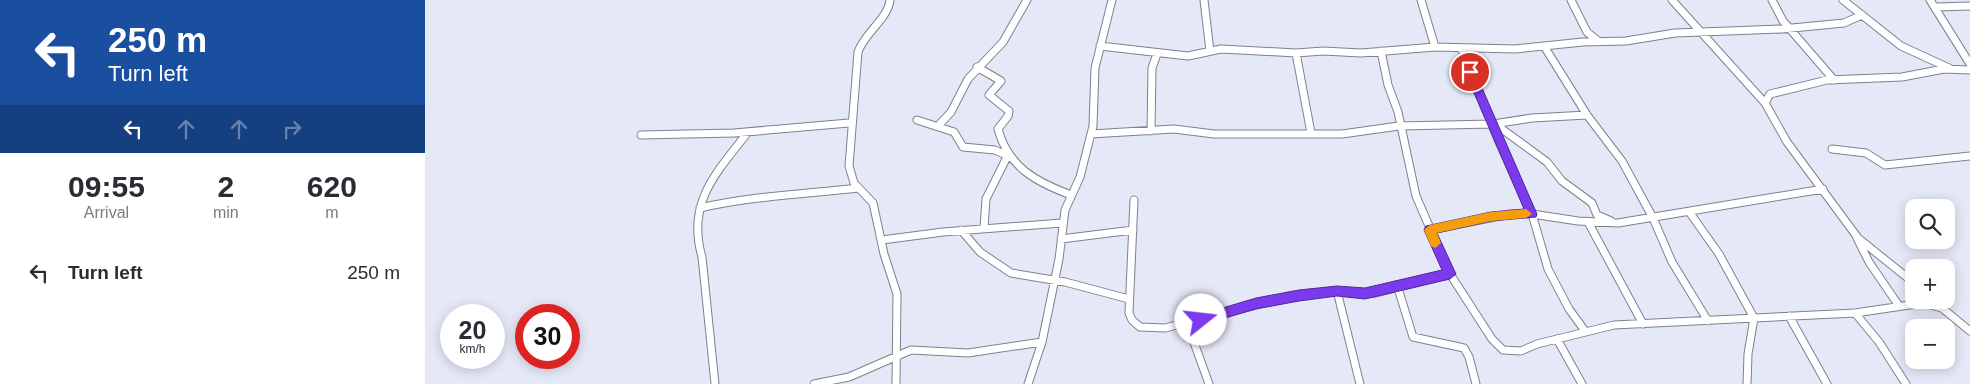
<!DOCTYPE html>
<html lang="en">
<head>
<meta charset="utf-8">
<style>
  :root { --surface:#fff; --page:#f2f2f3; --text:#2b2b33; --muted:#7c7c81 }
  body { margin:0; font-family:Helvetica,sans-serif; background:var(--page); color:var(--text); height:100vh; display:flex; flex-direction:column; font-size:19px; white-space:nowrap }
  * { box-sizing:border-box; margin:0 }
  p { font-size:16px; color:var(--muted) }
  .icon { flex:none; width:28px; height:28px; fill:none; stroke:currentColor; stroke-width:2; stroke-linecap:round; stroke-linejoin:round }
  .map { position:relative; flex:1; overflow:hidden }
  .details { display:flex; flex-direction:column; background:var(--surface); width:425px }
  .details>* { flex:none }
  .banner { background:#1a4fa0; color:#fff; overflow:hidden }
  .tools { position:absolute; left:1480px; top:199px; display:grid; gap:10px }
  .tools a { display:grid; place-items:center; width:50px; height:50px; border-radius:10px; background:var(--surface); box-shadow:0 2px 12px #0003; font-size:25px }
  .speed { position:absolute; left:15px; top:304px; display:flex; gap:10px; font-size:25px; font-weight:700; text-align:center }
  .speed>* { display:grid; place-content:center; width:65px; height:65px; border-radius:50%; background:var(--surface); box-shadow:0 2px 12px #0003; line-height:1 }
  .speed small { font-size:12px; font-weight:400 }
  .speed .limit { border:8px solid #d22; background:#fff; color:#111 }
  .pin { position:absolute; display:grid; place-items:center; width:42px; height:42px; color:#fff; margin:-21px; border:2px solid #fff; border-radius:50%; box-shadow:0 1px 5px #0007 }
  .me { position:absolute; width:55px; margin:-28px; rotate:74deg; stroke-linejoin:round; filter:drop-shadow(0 0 4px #0008) }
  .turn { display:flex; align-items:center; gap:18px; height:105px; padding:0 25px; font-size:22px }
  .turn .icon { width:65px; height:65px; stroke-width:2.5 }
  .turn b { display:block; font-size:35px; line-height:42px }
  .lanes { display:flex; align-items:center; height:48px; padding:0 25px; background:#0003; justify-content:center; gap:25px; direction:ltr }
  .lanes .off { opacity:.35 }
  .eta { display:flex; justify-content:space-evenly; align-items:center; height:85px; text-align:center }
  .eta b { font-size:30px; font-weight:800; line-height:35px }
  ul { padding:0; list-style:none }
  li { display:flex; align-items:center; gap:15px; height:70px; padding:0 25px }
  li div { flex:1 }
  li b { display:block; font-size:19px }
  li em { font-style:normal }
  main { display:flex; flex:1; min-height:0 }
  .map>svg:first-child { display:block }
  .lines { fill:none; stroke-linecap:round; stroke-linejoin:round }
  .minor-casing { stroke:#7e808e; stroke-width:9 }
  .minor { stroke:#fff; stroke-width:7 }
  .route { fill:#7c3aed; stroke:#51269a }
  .slow { fill:#f59e0b }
</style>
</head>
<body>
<main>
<section class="details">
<div class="banner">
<div class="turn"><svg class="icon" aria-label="left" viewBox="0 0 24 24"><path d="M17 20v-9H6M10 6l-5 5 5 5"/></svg><div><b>250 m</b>Turn left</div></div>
<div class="lanes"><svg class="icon" aria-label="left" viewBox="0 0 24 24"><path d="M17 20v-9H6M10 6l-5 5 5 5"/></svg><svg class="icon off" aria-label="ahead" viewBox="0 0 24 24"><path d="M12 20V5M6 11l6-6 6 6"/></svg><svg class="icon off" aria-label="ahead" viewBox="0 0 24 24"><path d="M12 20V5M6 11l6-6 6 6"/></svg><svg class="icon off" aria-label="right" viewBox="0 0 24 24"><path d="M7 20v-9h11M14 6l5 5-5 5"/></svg></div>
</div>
<div class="eta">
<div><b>09:55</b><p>Arrival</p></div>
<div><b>2</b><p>min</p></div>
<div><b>620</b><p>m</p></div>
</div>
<ul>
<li><svg class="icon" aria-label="left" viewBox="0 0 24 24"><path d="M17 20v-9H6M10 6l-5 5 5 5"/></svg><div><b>Turn left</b></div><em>250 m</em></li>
</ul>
</section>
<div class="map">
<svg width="1545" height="384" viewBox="0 0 1545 384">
  <rect width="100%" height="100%" fill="#e5e8f7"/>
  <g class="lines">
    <g class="minor-casing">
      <path id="minor" d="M465,0C463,19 440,32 433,52L424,166L429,183L448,203L459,254L472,294L471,384
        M779,0L785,51
        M996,0L1010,47
        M1146,0L1162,32L1173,41
        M1247,0L1340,103L1362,142L1433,238L1489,283
        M1347,0L1358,21L1409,80
        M1418,0L1476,46L1524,68
        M1505,0L1545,64
        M1511,7L1545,6
        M675,46L763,56L796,49L871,53L898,51L936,53L1010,47L1090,49L1158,42L1201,41L1250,33L1357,29L1419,23L1437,15
        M1119,46L1162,115L1197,161L1228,218L1247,262L1283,321
        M1036,48L1074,142L1107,214L1123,269L1144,309L1160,331
        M956,51L963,85L973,112L991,196L1025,274L1067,339L1078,350L1096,351L1112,344L1189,325L1430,313L1498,303L1517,308L1545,331
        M871,53L886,133
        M552,67L576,81L564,95L584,111L583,116L573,129C583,167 611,182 646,195
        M1340,103L1345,94L1402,80L1477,77L1519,69L1545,70
        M492,120L529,132L538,147L570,150L581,155
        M1070,124L1122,162L1137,181L1167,203L1172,215L1186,221
        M513,126L526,112L543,79L578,42L602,0
        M726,131L727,68L732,54
        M666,134L749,129L789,134H917L974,126L1068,124L1107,118L1162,115
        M216,135L309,133L424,123
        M1407,149L1441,153L1460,165L1545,156
        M709,200L704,313L707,320L715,327L740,328L862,297L909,291L936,294L951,293L1025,274
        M275,208C327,196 380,194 433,188
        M1265,213L1294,254L1329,318L1323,354L1322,384
        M1163,222L1218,324
        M559,228L561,199L582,157
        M536,230L555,252L586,273L640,282L704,299
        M1005,230L1085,214H1107L1153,221L1193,223L1398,189
        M1432,238L1444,262L1474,306
        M636,239L708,230
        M457,240L518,232L637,223
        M973,288L988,337L1039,348L1044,357L1051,384
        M912,291L935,384
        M1430,313L1454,342L1481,384
        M1364,316L1402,384
        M762,323L784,384
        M1132,339L1157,384
        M290,384L277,257C261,202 292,172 323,132
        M389,384L424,377L486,350L543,353L617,342
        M603,384L617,342L634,259L640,210L655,177L668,126L670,68L687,0"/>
    </g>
    <use href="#minor" class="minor"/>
  </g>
  <path class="route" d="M1045,69L1050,72L1112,214L1111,217L1066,221L1012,233L1031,274L1025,279L940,299L912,296L874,301L831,309L776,325L771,324L769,320L771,316L831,298L874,290L912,286L940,288L1017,270L999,230L1001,226L1066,212L1099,209L1040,72Z"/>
  <path class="slow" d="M1101,209L1107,214L1101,218L1066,221L1012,233L1016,243L1010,248L1006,246L999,230L1005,225L1066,212Z"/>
</svg>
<div class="tools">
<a><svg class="icon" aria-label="search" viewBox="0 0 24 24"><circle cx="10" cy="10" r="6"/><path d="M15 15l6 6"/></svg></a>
<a>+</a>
<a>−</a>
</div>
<div class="speed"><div>20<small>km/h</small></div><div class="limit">30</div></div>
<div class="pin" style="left:1045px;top:72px;background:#d93025"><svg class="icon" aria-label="arrive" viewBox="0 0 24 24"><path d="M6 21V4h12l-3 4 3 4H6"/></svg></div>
<svg class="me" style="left:776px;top:320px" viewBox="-20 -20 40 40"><circle r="19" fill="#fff"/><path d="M0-13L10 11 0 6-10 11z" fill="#7c3aed"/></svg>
</div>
</main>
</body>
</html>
